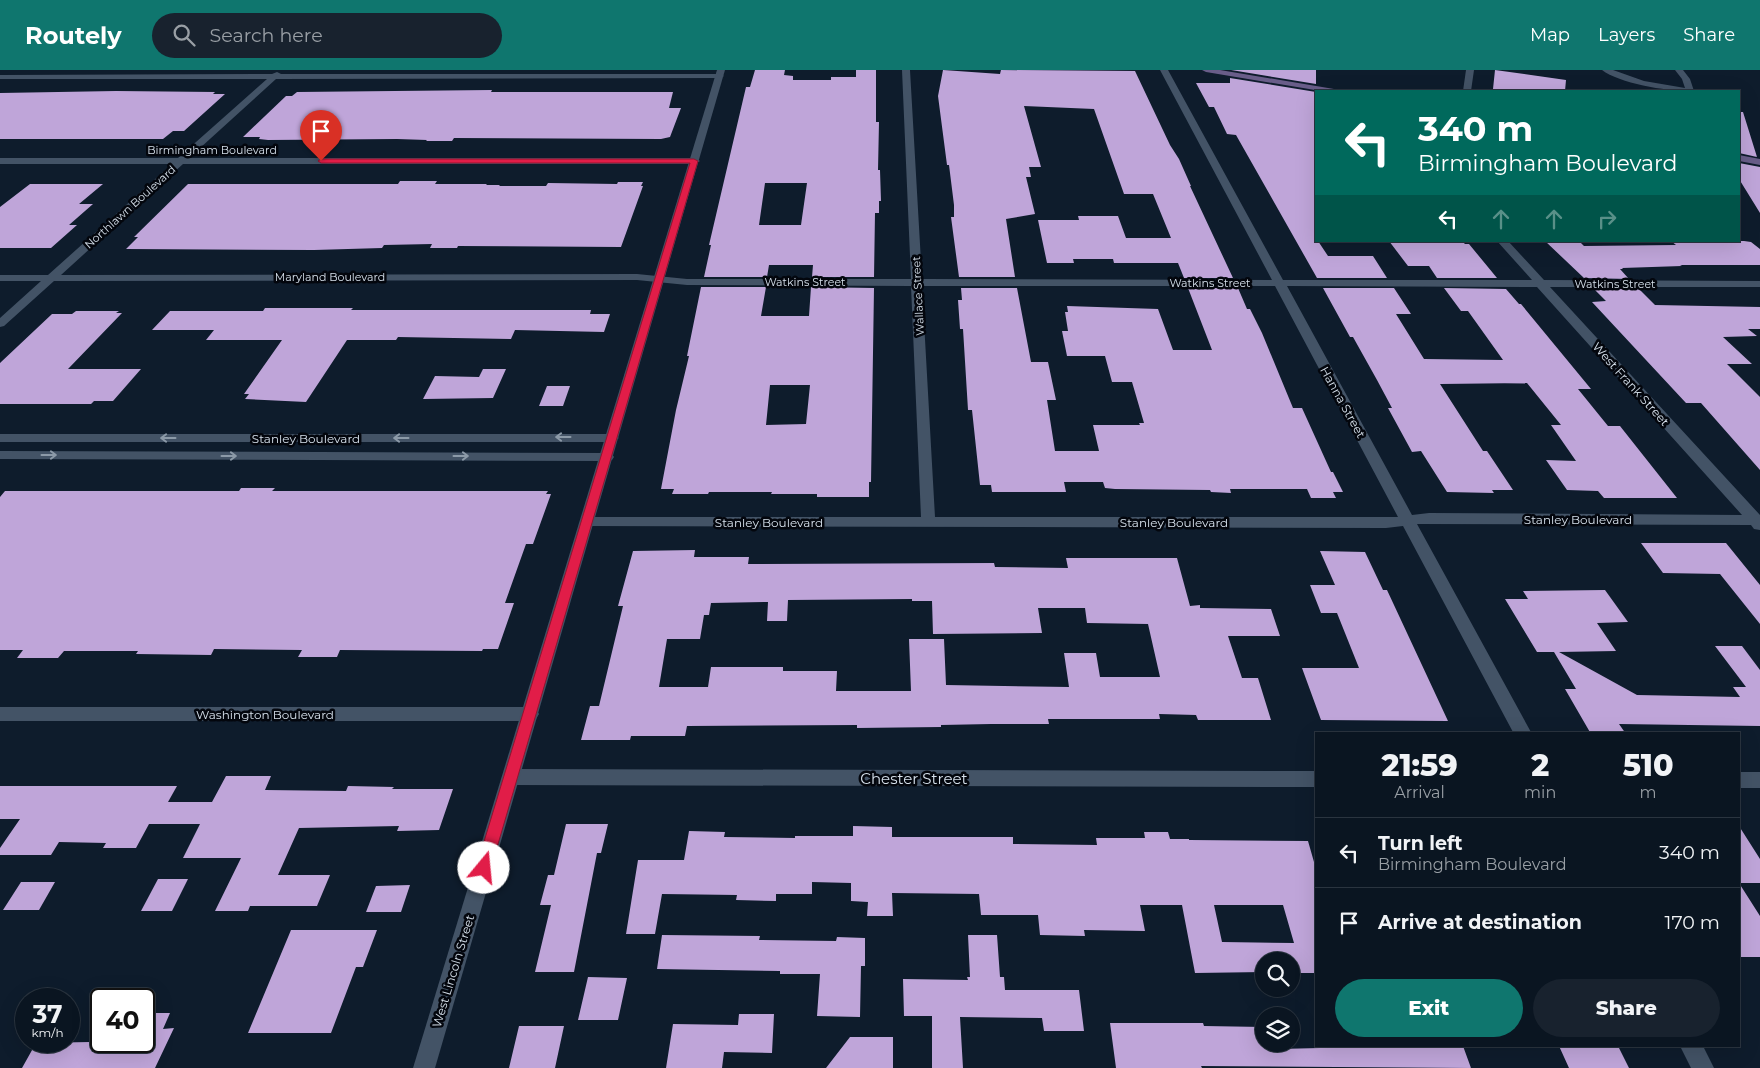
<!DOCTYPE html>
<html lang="en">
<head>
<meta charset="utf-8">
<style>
  :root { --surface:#0a1521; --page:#18222e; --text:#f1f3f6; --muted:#999fa5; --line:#2a343f; --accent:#0f766e }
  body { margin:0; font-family:Montserrat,sans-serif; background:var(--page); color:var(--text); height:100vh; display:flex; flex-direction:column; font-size:19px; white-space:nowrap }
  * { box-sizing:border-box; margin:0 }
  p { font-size:16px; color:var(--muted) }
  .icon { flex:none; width:28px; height:28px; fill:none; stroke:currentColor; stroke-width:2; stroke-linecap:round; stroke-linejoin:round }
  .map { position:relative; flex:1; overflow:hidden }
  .drawer { position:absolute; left:1315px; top:662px; width:425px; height:315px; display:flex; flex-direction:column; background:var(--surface); border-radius:0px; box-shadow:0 5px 20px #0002,0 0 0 1px var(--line) }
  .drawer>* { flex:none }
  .guide { position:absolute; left:1315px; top:20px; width:425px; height:152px; border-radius:0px; box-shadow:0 5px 20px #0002,0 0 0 1px var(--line); background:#00695c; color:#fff; overflow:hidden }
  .controls { position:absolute; left:1255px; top:882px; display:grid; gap:10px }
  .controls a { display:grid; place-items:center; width:45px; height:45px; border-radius:50%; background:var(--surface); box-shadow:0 5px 20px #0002,0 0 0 1px var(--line); font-size:25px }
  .speed { position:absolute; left:15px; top:918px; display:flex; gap:10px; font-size:25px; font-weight:700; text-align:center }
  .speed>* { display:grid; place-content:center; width:65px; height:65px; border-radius:50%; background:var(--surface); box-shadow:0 5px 20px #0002,0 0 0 1px var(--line); line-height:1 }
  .speed small { font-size:12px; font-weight:400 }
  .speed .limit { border:2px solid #111; border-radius:8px; background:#fff; color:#111 }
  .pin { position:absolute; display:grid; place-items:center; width:42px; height:42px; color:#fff; margin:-51px -21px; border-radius:50% 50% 50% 0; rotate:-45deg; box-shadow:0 0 5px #0007 }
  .pin .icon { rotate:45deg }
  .me { position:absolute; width:55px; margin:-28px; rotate:17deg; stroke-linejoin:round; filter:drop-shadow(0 0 4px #0008) }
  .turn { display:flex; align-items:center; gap:18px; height:105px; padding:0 20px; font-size:22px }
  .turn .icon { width:65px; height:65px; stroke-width:2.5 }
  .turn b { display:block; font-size:35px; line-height:42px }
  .lanes { display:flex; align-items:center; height:48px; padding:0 20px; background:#0003; justify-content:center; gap:25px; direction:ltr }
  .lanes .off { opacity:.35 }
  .eta { display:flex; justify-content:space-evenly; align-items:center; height:85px; text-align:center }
  .eta b { font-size:30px; font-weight:800; line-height:35px }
  .button { display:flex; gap:10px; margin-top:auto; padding:10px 20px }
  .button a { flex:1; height:58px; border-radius:30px; background:var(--accent); color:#fff; font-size:20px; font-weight:800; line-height:58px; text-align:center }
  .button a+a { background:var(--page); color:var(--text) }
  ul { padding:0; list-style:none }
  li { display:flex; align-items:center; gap:15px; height:70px; padding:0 20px; border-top:1px solid var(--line) }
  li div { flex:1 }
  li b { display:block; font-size:19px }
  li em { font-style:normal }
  header { display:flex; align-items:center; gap:30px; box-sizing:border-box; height:70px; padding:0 25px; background:var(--accent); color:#fff }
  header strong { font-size:24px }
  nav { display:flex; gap:28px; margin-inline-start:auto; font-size:18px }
  .search { width:350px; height:45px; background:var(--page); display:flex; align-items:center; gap:12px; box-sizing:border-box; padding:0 18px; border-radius:28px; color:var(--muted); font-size:19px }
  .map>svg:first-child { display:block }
  .building { fill:#bfa5d9; fill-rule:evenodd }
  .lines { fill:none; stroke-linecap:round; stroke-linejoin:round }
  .minor { fill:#435366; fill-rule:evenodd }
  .tertiary { fill:#435366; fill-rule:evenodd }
  .secondary { fill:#695d89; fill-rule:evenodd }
  .oneway { stroke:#8c9aa8 }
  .route { fill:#e11d48; stroke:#92132f }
  .labels { text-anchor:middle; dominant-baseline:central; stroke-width:5; stroke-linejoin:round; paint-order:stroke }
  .far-street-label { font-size:11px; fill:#d6e0eb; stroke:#03060d }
  .street-label { font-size:12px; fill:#d6e0eb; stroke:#03060d }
  .near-street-label { font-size:15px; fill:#d6e0eb; stroke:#03060d }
</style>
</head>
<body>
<header>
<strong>Routely</strong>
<div class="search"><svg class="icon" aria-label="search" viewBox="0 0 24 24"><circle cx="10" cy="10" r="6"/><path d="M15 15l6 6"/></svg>Search here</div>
<nav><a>Map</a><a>Layers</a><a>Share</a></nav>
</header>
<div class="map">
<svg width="1760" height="998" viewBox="0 0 1760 998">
  <rect width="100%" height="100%" fill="#0e1c2c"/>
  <path class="building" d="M755,0H785L784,5L793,6V10H831V7H856V0H876V52H879L878,100H880L881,131H879V143H875L874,207H812L813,195H769L767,207H704L711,175H709L746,17H750ZM765,113H807L801,155H759Z
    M943,0L1000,4L1001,0L1135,1L1170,75L1179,89L1191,116H1190L1233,208H1184L1178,193H1114L1113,189H1073L1074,193H1047L1038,150H1079L1078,146H1118L1126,168H1171L1153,124H1124L1094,39L1024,36L1041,97H1029L1031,107H1026L1035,144L1006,149L1015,207H959L951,147H954V135L949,95H947L938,26Z
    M1231,0H1316V14Z
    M1495,0L1566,10L1565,21H1511L1493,19Z
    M1230,8L1316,22V171H1318L1328,186H1373L1387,208H1317L1236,65L1227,64L1214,37H1209L1196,13H1230Z
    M492,20L491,22H673L669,38H681L670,67L661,69L454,68L452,71H426L427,70L397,69L268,70L259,69L260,67H243L286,26H292L297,22Z
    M116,21L215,22L213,24H225L184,61H173L163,69H0V23Z
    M1739,42H1743L1757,87L1739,83Z
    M1739,93L1760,97V143L1739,109Z
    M400,111H437L435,114H487L486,115H500L499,116H546L548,113L617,114L618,112H643L641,116H643L621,177L458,176L457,178H430L432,174L384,175L382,178L314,180L126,179L138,167H134L188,114H398Z
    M30,114H103L79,134H93L69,155H77L51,178H0V137Z
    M1389,171H1462L1465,174H1469L1497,208H1437L1429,196H1408Z
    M1545,171H1579L1584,176L1676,175L1671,171H1744L1751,172L1760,179V195H1680L1682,196L1622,198L1623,199H1620L1629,209L1584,208Z
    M701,217H766L761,246H809L811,217L874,218L871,412H869V427H817V424H771L772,422H709L708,424H672L674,419H661L676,340L689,286H687ZM770,315H810L806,354L766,355Z
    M961,218H1017L1031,292H1048L1056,330H1047L1055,381H1099L1093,355H1140L1139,353H1144L1132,312H1112L1105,286H1067L1062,261H1068L1065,242H1068L1067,236L1158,239L1173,280H1212L1188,218H1238L1247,239H1250L1262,263L1293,338H1302L1331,402H1333L1343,422H1333L1336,428H1311L1307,419H1230L1231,423L1211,422L1210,420L1115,419L1105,418L1103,412H1064L1066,422H992L991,415H980L972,340H968L963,259H960L958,230H962Z
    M1323,218H1394L1411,244H1396L1424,289L1503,290L1468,241H1461L1444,218L1506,219L1519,234H1521L1591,319H1578L1608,356H1620L1677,428H1604L1598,421L1567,420L1546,390L1576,391L1551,355H1561L1527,313L1440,314L1483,381H1487L1513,420H1492L1494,423L1447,422L1421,381L1412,382L1388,338H1392L1377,310L1353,267H1350Z
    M1594,219H1639L1655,235L1760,237V259H1748L1757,266L1723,267L1752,294H1727L1760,327V400L1701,333H1686L1592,232L1606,231Z
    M265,238H353L351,240H591L590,244H610L604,262L515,260L511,269L398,267L396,270H347L306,332L245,329L249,324H244L282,270H206L214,260H152L170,241H263Z
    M76,241H119L116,243H122L68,299H141L113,331H94L91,334H0V293L52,244H72Z
    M483,299H506L493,328L423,329L435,306L479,307Z
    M547,316H570L563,336H539Z
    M241,418H275L272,421H548L546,424H551L533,474H526L505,533H514L498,579H483L482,581L340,580L337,587H298L302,580L214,579L211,585L136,584L138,581H64L58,588H17L23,580H0V427L5,421H239Z
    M1641,473H1726L1760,515V554L1720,504L1663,503Z
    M695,480L694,487H749L748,494L994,493L995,497L1068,498L1066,488H1177L1190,536L1200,535V538L1271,539L1280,566H1228L1242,608H1258L1271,650H1198L1196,645L1159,644L1160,649H1048L1049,654H991L941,655V657L857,658V655L687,656L685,666H631L630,670H581L590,636H599L623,536H618L633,481ZM912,529V531H932L933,564L1042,563L1038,538H1085L1087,553L1148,554L1160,607H1100L1096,583H1064L1069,617L946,615L944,569H909L911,621H836L837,601H783V597H711L708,617H659L667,569H700L704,545H709L711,533L768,532L767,551H787L788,530Z
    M1320,481L1365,482L1383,520H1387L1448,651L1321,650L1302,598H1359L1337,543H1321L1310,515H1335Z
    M1605,520L1628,552L1597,553L1616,581L1559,582L1637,625L1740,627L1733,617H1746L1715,576H1742L1760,600V656L1619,654L1626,664H1591L1565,619H1576L1554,582H1537L1505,529H1528L1523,521Z
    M226,706H271L265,720L346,721L348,716L394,717L392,719H453L439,760L397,761L399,756L299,758L278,805H330L317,836H250L248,841H215L241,788H183L200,754H149L136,778H103L106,773L59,772L51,785H0V778L20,749H0V716H177L168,732H212Z
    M566,754H608L601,783H597L574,902H535L551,835H540L548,805H554Z
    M853,756L892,757V767H1013V774L1097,775L1096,768H1145L1144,762H1168L1170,769H1189V770L1308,771L1316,799V903H1291V891H1264V902L1195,903L1182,835H1140L1145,861L1084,860L1085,866L1040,865L1038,845H981L979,824L892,823L893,846H867L868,832L851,831V813L812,812V824H776V831L736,830L737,825L662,824L655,864H626L638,790H684L689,761L725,762L724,767L795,768V766H853ZM1214,835H1283L1294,873L1222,872Z
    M1739,756L1760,789V813H1739Z
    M158,809H188L172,841H141Z
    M21,812H55L39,840H3Z
    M1739,813L1760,846V887H1739Z
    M410,815L401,842H366L376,816Z
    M291,860H377L363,897H356L331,963H248Z
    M662,865L760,866L759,870L836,871L837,867L865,868V896H861L860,947L817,946L820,904H780V901L657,899Z
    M968,865H997L1000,907H1004L1005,920H1079L1084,961H1044L1042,948L960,947L963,998H932V946H904L903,909L968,910L967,907H970Z
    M588,907L627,908L618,950H578Z
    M144,943H170L163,959L174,958L155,998H22L36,973L144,971Z
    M739,944H774L772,983L724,982L722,998H666L673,954L738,955Z
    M1110,953H1203L1204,956L1264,957V974H1277L1278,979L1320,978V976H1463L1471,998L1201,996L1202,998H1116Z
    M519,956H564L555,998H509Z
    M850,967H893V998H826Z
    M1559,976H1618L1629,998H1569Z"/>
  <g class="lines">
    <path class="minor" d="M902,0H910L922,209L1272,210L1160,0H1168L1283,210H1532L1497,171H1508L1544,210L1760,211V217H1550L1760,445V460L1754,459L1751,455L1417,454L1532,664H1514L1403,456L1386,458L582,456L580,452L582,448L587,447H921L911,216L687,215L637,210L54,211L4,256L0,257V248L41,211H0V205H48L172,94H0V88H178L267,9H0V5L272,4L277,2L281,4H720L724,6L720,8L276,9L189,88H695L700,91L695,94H183L61,205L637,204L687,209H911ZM922,216H1275L1398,447H935ZM1287,216L1537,217L1742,445L1429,443L1412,445Z
      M1466,0H1474L1471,21H1463Z
      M1602,0H1613L1644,11L1685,18L1682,9L1675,0H1683L1690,9L1694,21C1671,22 1620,14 1602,0Z
      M0,364H612L619,368L612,372H0Z
      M0,381L607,383L612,384L614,387L612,390L607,391L0,389Z
      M0,637H530L536,639L539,644L536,649L530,651H0Z
      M511,699L1316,701V717L511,715L505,713L502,707L505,701Z
      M1739,702H1760V718H1739Z
      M1680,976H1703L1714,998H1691Z"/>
    <path class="tertiary" d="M717,0H725L435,998H413Z"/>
    <path class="secondary" d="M1202,0H1220L1334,19L1338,21H1321L1206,2Z
      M1739,85L1760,89V95L1739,91Z"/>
  </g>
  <defs><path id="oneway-shaft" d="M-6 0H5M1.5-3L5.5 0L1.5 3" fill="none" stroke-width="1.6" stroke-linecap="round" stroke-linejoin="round" transform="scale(1.25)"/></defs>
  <g class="oneway">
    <use href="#oneway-shaft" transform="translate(563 367) rotate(180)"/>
    <use href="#oneway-shaft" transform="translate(168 368) rotate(-180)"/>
    <use href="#oneway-shaft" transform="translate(401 368) rotate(180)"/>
    <use href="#oneway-shaft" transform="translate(49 385)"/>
    <use href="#oneway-shaft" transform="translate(229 386)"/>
    <use href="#oneway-shaft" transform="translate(461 386)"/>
  </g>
  <path class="route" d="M694,89L698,91L491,798L489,802L484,805L478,802L476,798L690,93H321L318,91L321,89Z"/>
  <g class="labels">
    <g class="far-street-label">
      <text x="212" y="80">Birmingham Boulevard</text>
      <text transform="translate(130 137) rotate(-42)">Northlawn Boulevard</text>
      <text x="330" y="207">Maryland Boulevard</text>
      <text x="805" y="212">Watkins Street</text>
      <text x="1210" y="213">Watkins Street</text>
      <text x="1615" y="214">Watkins Street</text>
      <text transform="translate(918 226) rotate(-93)">Wallace Street</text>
    </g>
    <g class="street-label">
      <text transform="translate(1631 314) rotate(48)">West Frank Street</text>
      <text transform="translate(1343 332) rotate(61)">Hanna Street</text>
      <text x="306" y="368">Stanley Boulevard</text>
      <text x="1578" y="449">Stanley Boulevard</text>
      <text x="769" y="452">Stanley Boulevard</text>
      <text x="1174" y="452">Stanley Boulevard</text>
      <text x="265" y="644">Washington Boulevard</text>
      <text transform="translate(453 901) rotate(-73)">West Lincoln Street</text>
    </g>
    <g class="near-street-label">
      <text x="914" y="708">Chester Street</text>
    </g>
  </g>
</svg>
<div class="controls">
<a><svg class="icon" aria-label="search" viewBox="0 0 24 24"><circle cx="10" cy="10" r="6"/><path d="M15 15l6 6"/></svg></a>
<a><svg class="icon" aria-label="layers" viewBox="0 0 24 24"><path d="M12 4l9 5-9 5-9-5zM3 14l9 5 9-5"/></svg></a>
</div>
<div class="speed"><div>37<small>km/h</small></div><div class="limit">40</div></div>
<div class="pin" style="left:321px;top:91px;background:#d93025"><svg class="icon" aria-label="arrive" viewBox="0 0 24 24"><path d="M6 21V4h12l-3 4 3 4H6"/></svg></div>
<svg class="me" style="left:484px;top:798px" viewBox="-20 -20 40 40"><circle r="19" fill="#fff"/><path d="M0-13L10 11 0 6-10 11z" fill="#e11d48"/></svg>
<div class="guide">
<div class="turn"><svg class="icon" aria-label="left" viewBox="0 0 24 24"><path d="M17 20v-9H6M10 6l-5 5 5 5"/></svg><div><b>340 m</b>Birmingham Boulevard</div></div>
<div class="lanes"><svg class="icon" aria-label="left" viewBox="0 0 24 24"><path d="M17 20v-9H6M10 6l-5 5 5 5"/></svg><svg class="icon off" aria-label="ahead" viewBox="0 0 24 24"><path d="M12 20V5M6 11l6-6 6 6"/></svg><svg class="icon off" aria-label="ahead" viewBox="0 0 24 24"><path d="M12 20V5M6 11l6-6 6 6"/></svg><svg class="icon off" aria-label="right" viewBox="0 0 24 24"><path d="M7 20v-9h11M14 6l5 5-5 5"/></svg></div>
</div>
<section class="drawer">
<div class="eta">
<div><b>21:59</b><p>Arrival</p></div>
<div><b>2</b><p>min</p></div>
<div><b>510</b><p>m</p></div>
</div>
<ul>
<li><svg class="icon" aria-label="left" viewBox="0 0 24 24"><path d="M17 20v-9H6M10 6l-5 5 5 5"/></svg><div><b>Turn left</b><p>Birmingham Boulevard</p></div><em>340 m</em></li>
<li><svg class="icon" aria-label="arrive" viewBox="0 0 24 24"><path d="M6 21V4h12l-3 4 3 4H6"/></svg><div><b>Arrive at destination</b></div><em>170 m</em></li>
</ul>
<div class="button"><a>Exit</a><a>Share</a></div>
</section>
</div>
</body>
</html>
